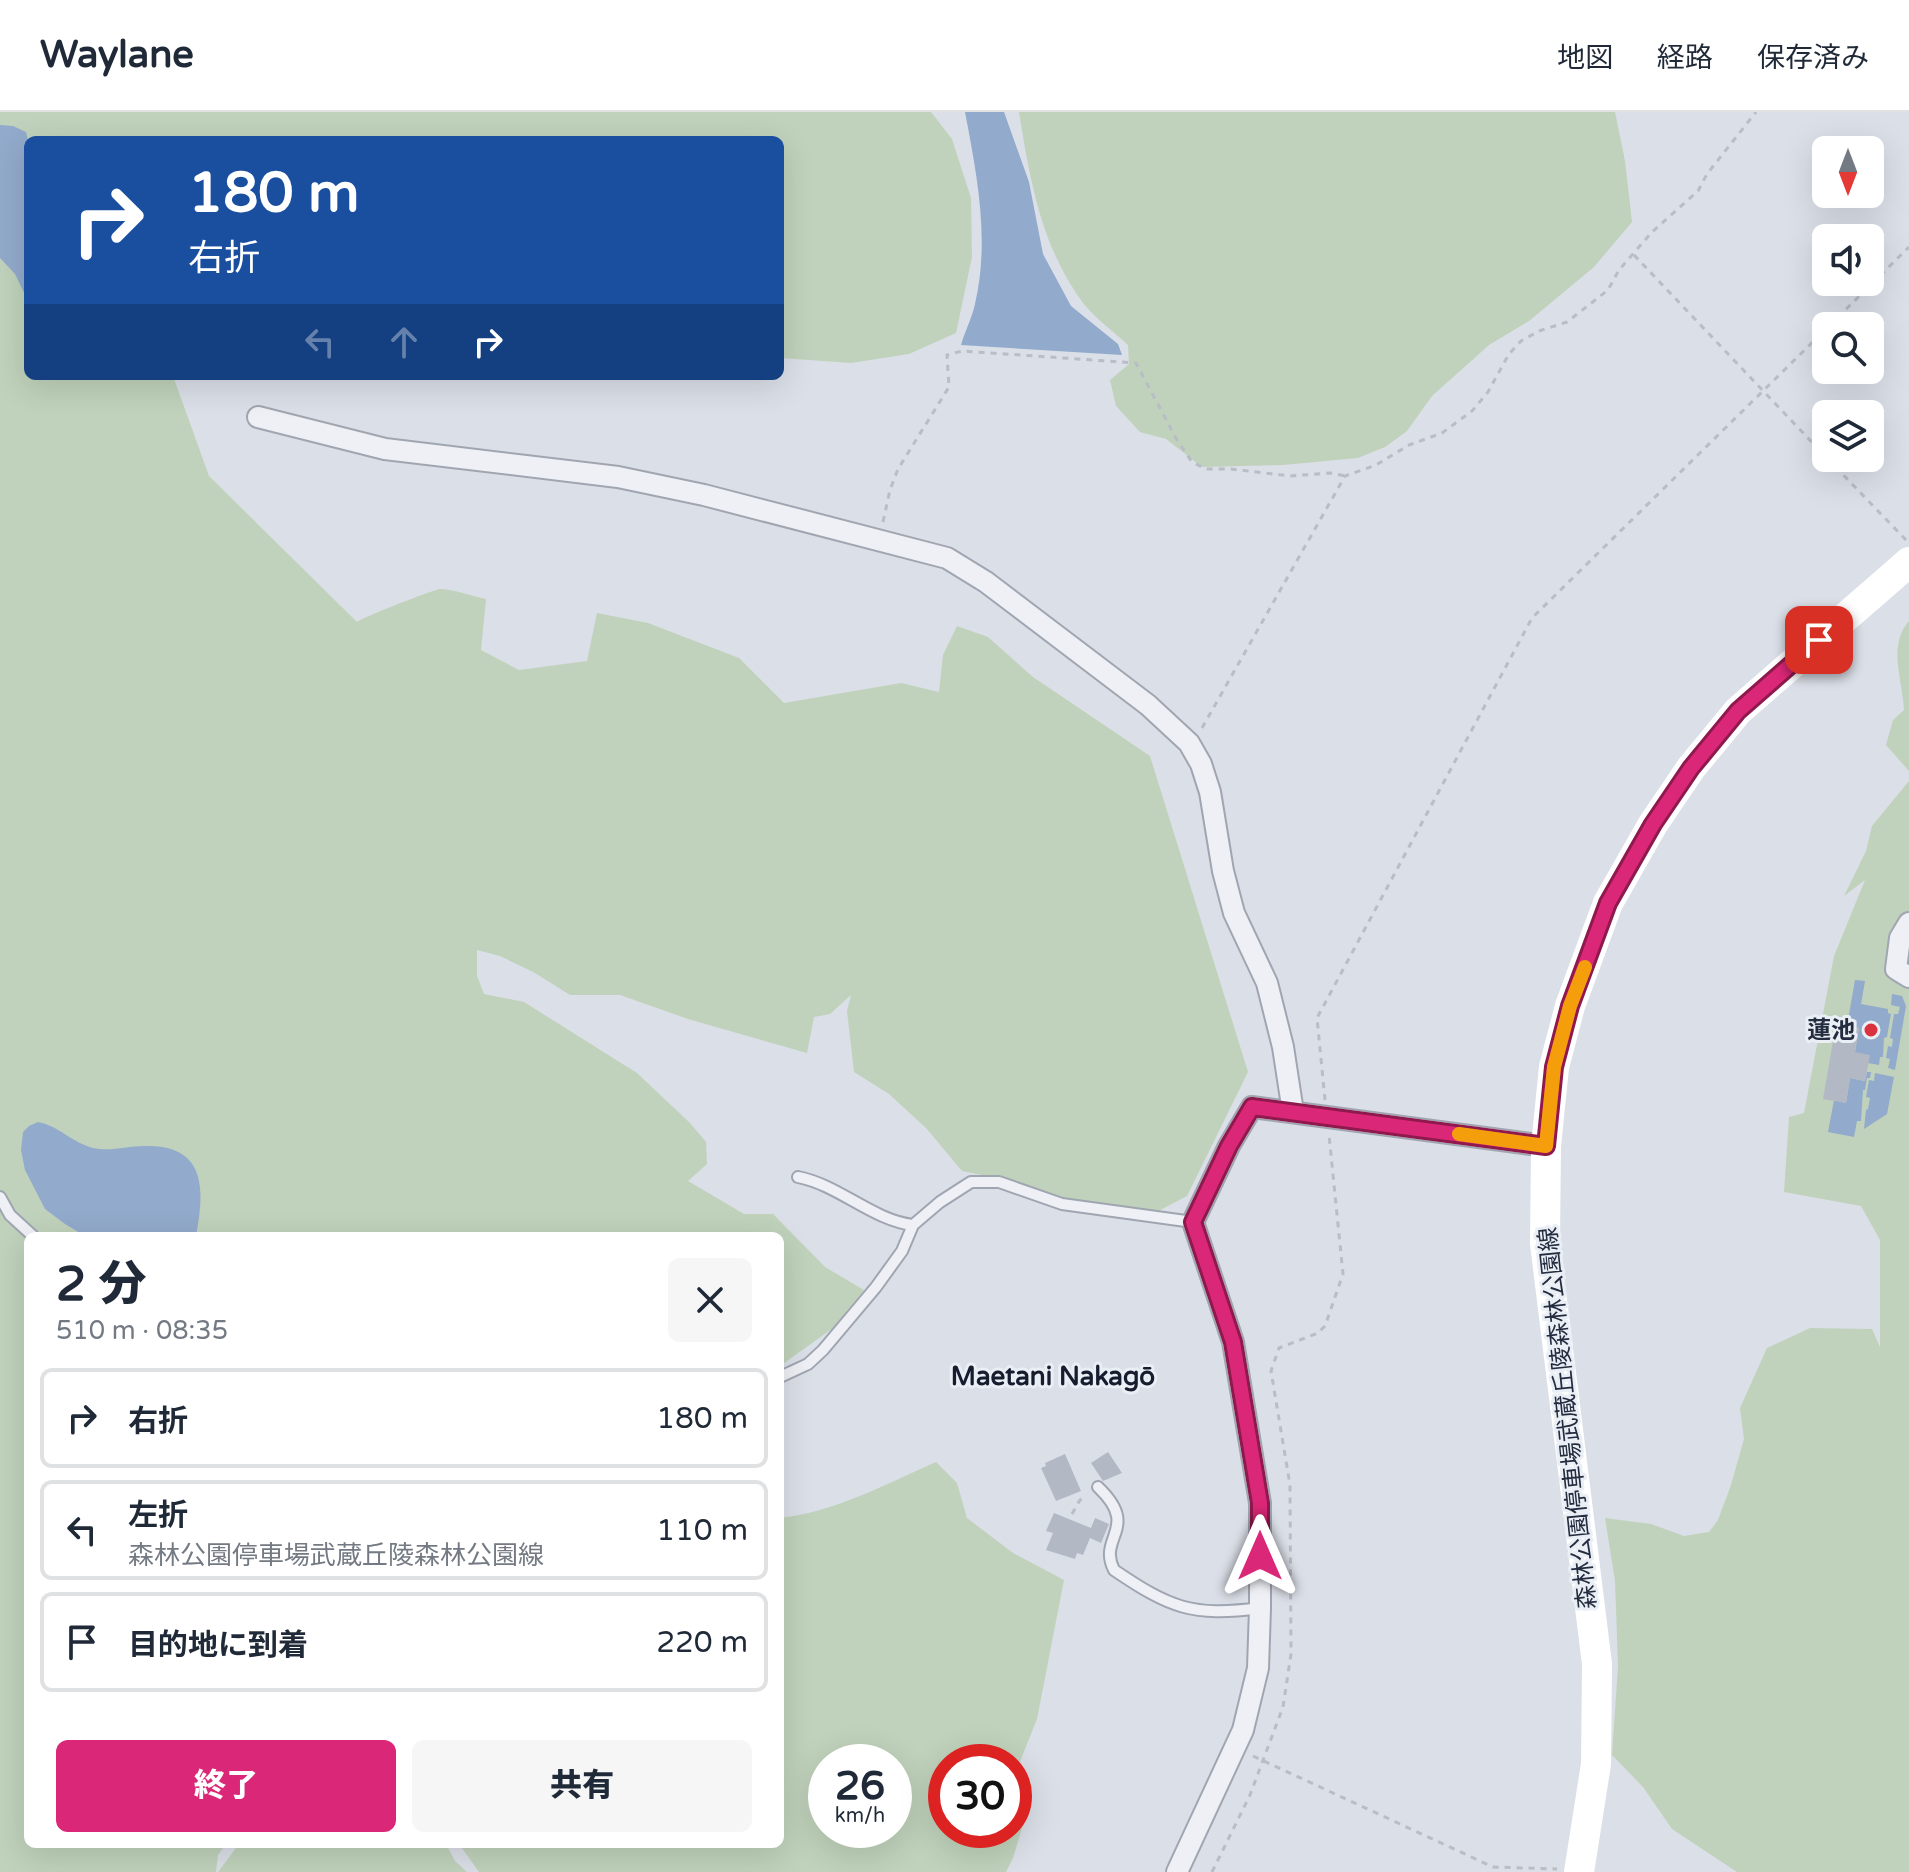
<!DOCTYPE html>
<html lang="ja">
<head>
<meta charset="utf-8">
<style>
  :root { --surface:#fff; --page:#f6f6f7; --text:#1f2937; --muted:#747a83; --line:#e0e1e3; --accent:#db2777 }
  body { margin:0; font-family:"Varela Round","Noto Sans JP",sans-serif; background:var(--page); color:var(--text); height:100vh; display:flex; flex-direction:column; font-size:30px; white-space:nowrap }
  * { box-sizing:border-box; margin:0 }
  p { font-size:26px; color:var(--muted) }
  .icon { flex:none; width:44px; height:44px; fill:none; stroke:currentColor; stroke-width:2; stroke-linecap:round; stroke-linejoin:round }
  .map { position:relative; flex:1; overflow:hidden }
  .details { position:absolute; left:24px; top:1120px; width:760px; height:616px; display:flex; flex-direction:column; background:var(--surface); border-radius:12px; box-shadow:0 8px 32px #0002 }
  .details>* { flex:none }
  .guide { position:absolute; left:24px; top:24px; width:760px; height:244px; border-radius:12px; box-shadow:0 8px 32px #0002; background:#1a4fa0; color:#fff; overflow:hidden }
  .needle { width:52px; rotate:180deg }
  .fabs { position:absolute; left:1812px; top:24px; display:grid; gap:16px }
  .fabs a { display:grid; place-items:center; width:72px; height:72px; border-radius:12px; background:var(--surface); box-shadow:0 8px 32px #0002; font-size:40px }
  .speed { position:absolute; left:808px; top:1632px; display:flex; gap:16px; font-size:40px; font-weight:700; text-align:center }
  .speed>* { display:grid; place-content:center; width:104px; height:104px; border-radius:50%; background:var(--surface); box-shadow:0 8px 32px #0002; line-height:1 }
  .speed small { font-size:20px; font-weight:400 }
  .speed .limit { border:12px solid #d22; background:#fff; color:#111 }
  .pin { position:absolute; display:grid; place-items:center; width:68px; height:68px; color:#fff; margin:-34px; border-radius:16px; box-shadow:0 4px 12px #0006 }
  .me { position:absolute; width:88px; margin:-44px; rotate:0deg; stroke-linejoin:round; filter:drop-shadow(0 0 6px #0008) }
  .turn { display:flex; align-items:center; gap:28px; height:168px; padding:0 32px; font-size:36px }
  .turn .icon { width:104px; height:104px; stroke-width:2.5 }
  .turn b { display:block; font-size:56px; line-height:68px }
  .lanes { display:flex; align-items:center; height:76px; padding:0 32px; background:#0003; justify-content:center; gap:40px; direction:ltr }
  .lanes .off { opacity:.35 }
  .round { display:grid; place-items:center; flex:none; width:84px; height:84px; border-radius:12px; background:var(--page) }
  .head { display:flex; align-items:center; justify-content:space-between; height:136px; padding:0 32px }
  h1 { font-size:48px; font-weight:800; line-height:60px }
  .primary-button { display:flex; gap:16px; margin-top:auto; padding:16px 32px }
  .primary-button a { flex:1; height:92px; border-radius:12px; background:var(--accent); color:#fff; font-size:32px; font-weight:800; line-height:92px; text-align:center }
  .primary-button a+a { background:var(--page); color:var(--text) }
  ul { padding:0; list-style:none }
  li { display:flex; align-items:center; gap:24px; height:100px; margin:0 16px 12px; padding:0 16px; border:4px solid var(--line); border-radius:12px }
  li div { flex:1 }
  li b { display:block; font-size:30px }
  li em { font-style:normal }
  header { display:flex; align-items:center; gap:48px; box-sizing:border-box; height:112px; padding:0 40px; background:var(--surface); border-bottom:2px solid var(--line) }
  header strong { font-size:38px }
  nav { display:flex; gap:44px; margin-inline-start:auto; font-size:28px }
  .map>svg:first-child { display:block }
  .green { fill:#c0d2bb; fill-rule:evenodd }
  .water { fill:#92aacb }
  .building { fill:#b2b8c4 }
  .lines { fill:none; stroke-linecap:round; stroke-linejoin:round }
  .lane-casing { stroke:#a0a6b1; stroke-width:14 }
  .street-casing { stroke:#a0a6b1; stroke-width:24 }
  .path { stroke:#b9bdc6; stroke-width:3; stroke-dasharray:6 6; stroke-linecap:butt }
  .lane { stroke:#eef0f5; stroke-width:10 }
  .street { stroke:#eef0f5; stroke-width:20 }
  .secondary { stroke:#fff; stroke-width:30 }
  .route-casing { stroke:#8e194d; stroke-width:20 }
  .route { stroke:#db2777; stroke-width:14 }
  .slow { stroke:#f59e0b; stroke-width:14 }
  .poi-dot { fill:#da323f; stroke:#eaeef5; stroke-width:3 }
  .labels { text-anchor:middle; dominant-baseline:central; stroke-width:6; stroke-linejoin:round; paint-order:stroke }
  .poi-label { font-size:24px; font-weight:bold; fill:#242c3f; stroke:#eaeef5; text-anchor:end }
  .street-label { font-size:24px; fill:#242c3f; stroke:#eaeef5 }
  .neighbourhood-label { font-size:26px; font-weight:bold; fill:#171d2f; stroke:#eaeef5 }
</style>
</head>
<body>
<header>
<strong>Waylane</strong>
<nav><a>地図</a><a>経路</a><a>保存済み</a></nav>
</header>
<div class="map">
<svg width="1909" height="1760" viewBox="0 0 1909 1760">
  <rect width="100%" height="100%" fill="#dbdfe7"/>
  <path class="green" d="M0,0H931L952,27L971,86L972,145L956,221L909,242L851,251L780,246V28H28V264H173L209,364L357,510C361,506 437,476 441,477C456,478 471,484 486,487L481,538L519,558L587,549L597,501L648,511L739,546L784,591L901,571L939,580L943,543L957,514L988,525L1033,565L1150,644L1248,960L1187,1084L1141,1108L1088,1096L1016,1070L962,1059L927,1017L889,982L854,960L847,899L851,883L830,902L814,905L807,941L688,907L620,883H570L535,861L500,844L477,838V864L484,882L524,890L637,961L690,1011L706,1030L707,1052L688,1069L744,1102H773L825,1155L864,1178L833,1216L780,1254V1124H28V1732H226L218,1743L216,1760H0Z
    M1019,0H1615L1625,49L1632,110L1594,155L1529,209L1489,233L1432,284L1407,319L1385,335L1358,346L1283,353L1202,355L1166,327L1140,320L1116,294L1110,268L1129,252L1128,233C1113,219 1095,206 1083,191C1041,134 1030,68 1019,0Z
    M1909,509V659L1886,633L1893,608L1904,598C1903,569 1887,534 1909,509Z
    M1909,669V1760H1737L1672,1717L1643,1675L1612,1643L1618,1554L1615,1469L1605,1406L1651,1412L1684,1424L1709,1420L1718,1408L1731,1373L1744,1327L1740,1296L1767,1236L1810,1216L1872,1217L1880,1235V1128L1861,1094L1784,1080L1789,1005L1804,1001L1834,844L1865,768L1844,784L1866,739L1872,714Z
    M936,1350L957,1371L967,1406L1013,1441L1064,1468L1037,1607L1015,1662L1029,1693L1013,1746L1006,1760H479L459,1732H780V1406C835,1400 886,1372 936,1350ZM826,1650H894V1718H826ZM946,1650H1014V1718H946Z
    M239,1732H446L455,1749L467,1760H218Z"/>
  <path class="water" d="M965,0H1004L1029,70L1043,142L1071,194L1118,232L1122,243L961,233C965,219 972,206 975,192C990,128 977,63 965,0Z
    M0,13L13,14L26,20L28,28V189L15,162L0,146Z
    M1855,868L1865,869L1861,892L1888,897V901L1891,902L1887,925L1884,926L1883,945H1880L1879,953L1868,951L1855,940L1859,916L1847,914Z
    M1892,882L1902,884L1906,894L1895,958L1888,956L1890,947L1886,946L1888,934L1892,935L1893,927L1890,926L1894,902H1898L1900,895L1891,893Z
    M1867,960H1871L1870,966H1867L1865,978H1863L1861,1009H1857L1854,1025L1828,1020L1834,988L1846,991L1850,966L1865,969Z
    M1875,961L1894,965L1887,1002L1864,1017L1866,998L1868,997L1870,986L1866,985L1869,968L1874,969Z
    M38,1010C59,1014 73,1031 93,1036C113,1040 129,1033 148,1034C208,1034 204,1081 196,1124H85L65,1112L45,1097L25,1058L21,1038L23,1020L29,1014Z"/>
  <path class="building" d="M1836,912L1859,916L1855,940L1870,943L1865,969L1850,966L1846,991L1823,987Z
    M1108,1340L1122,1361L1103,1369L1091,1351Z
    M1065,1342L1081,1379L1056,1389L1041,1356L1046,1354L1045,1351Z
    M1054,1401L1091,1416L1095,1406L1109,1412L1101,1431L1090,1426L1083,1443L1077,1441L1075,1447L1046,1438L1053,1421L1046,1419Z"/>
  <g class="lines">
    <g class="lane-casing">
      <path id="lane" d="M798,1065C839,1073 872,1108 913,1113
        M0,1085L10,1103L33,1124
        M780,1265L808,1252L823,1238L876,1175L902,1139L913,1113L940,1090L971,1070H999L1062,1092L1193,1110
        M1098,1375C1141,1416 1097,1425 1114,1458C1170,1496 1192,1505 1260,1496"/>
    </g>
    <g class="street-casing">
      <path id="street" d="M258,305L385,337L618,365L704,383L947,446L986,470L1148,593L1189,631L1201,652L1210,680L1223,759L1234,801L1267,871L1283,935L1293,1000
        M1909,811L1900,826L1896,857L1909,865
        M1177,1760L1243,1618L1258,1556L1260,1496V1391L1233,1230L1193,1110L1229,1034L1252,995L1546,1034"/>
    </g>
    <path class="path" d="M1634,143L1826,345
      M1829,214L1909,135
      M1827,346L1906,428
      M883,410L890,378L898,357L949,275L947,243L962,239L1136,251L1177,328L1192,350L1206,357H1231L1290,364L1331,361L1345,364
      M1202,616L1345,364L1376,353L1409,333L1442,321L1472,299L1488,280L1509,242L1521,229L1539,219L1567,210L1608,178L1619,158L1652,120L1698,79L1707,62L1756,0
      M1325,988L1317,906L1532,506L1826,217
      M1072,1402L1080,1388L1086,1384
      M1253,1644L1493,1755L1557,1757
      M1212,1760L1250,1683L1283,1595L1291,1542L1290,1373L1271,1259L1279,1236L1318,1221L1325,1214L1343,1162L1329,1023"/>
    <use href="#lane" class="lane"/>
    <use href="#street" class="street"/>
    <path class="secondary" d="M1579,1760L1596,1652L1597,1552L1545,1132L1546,1034L1554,955L1570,894L1608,791L1653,712L1691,656L1738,599L1909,450"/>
  </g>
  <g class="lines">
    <g class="route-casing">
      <path id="route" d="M1260,1444V1391L1233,1230L1193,1110L1229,1034L1252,995L1546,1034L1554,955L1570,894L1608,791L1653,712L1691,656L1738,599L1819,528"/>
    </g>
    <use href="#route" class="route"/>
    <path class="slow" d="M1459,1022L1546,1034L1554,955L1570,894L1585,855"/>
  </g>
  <circle class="poi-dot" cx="1871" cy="918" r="8"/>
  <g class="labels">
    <g class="poi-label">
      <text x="1855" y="918">蓮池</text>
    </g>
    <g class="street-label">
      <text transform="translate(1568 1306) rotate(-96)">森林公園停車場武蔵丘陵森林公園線</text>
    </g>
    <g class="neighbourhood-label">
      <text x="1053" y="1264">Maetani Nakagō</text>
    </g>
  </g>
</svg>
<div class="fabs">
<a><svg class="needle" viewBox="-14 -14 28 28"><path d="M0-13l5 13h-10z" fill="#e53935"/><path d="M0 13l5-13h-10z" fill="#747a83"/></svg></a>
<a><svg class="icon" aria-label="sound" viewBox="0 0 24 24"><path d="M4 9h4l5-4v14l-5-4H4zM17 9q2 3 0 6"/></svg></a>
<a><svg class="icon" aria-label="search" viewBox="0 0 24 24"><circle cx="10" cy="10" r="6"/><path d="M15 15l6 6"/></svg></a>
<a><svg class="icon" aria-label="layers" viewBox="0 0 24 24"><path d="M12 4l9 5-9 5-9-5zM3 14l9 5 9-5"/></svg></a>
</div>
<div class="speed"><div>26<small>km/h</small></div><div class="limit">30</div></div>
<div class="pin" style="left:1819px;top:528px;background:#d93025"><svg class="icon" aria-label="arrive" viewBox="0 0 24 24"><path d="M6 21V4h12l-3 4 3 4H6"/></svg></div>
<svg class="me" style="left:1260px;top:1444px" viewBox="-20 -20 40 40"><path d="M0-17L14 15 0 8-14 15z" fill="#db2777" stroke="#fff" stroke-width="4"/></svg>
<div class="guide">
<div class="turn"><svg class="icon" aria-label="right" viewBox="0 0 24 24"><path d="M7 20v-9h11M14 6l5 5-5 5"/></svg><div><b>180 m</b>右折</div></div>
<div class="lanes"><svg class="icon off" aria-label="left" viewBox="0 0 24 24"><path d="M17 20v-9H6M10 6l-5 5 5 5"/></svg><svg class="icon off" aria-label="ahead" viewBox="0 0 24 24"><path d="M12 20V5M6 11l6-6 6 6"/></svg><svg class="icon" aria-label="right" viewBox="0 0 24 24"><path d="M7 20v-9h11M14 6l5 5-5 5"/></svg></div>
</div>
<section class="details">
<div class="head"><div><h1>2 分</h1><p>510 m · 08:35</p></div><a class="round"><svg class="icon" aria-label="close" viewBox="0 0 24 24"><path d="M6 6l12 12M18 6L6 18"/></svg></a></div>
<ul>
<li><svg class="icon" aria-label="right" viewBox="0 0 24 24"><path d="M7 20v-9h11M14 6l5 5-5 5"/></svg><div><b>右折</b></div><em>180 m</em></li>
<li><svg class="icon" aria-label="left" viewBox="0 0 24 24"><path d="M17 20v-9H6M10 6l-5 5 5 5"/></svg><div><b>左折</b><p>森林公園停車場武蔵丘陵森林公園線</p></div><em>110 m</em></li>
<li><svg class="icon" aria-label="arrive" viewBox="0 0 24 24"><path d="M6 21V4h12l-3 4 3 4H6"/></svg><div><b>目的地に到着</b></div><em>220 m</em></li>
</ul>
<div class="primary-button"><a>終了</a><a>共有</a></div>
</section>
</div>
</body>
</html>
